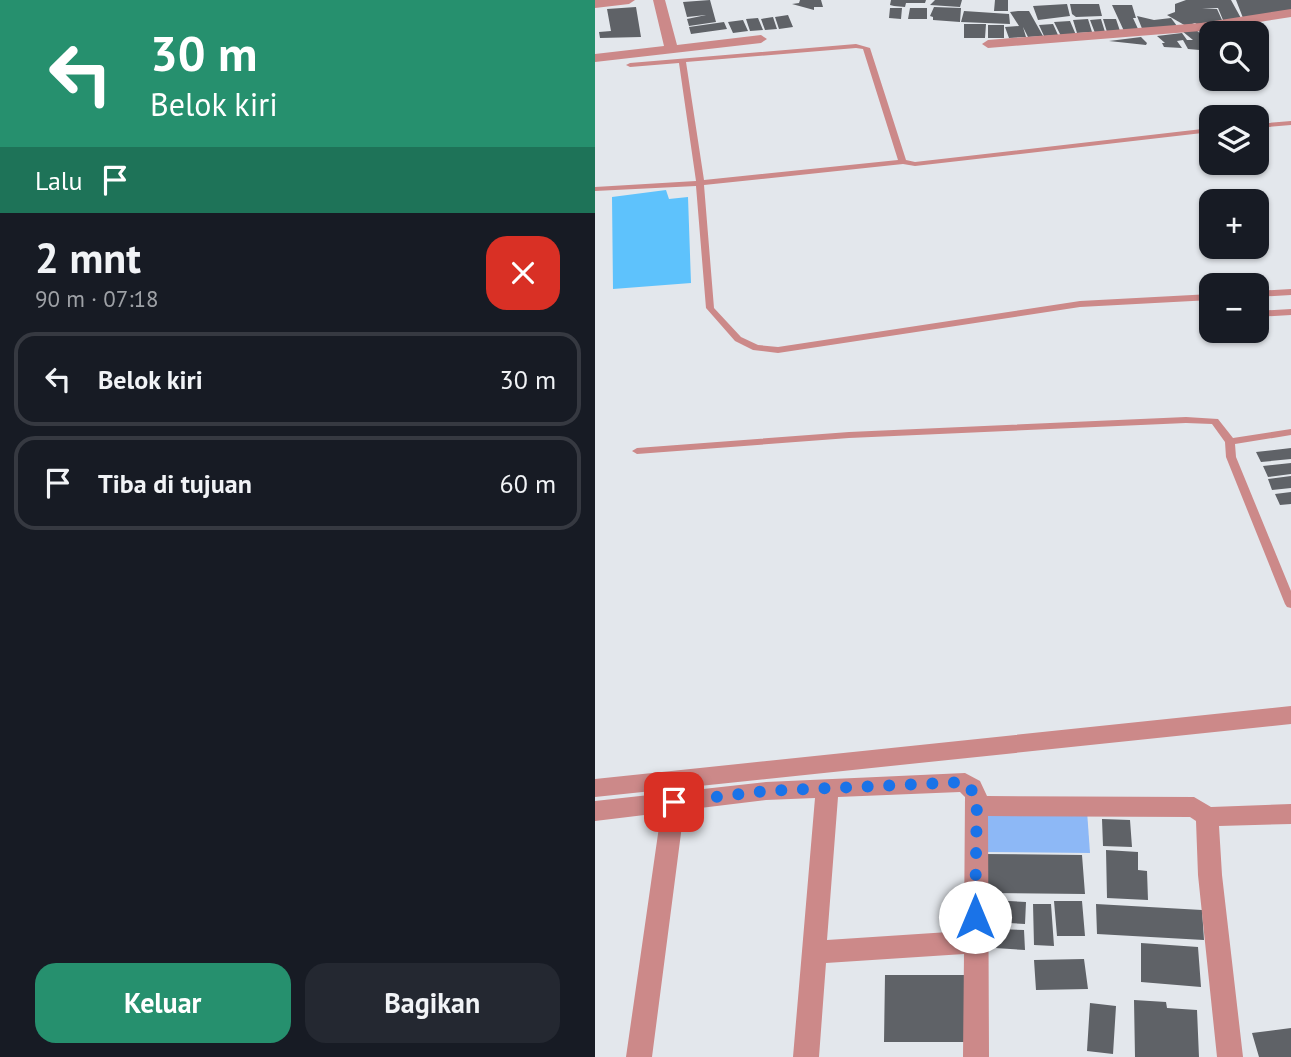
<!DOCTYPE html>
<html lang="id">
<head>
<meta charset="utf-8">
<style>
  :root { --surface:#171b24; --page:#242831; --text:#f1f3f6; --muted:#9ea1a6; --line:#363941; --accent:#26906e }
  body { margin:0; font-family:"PT Sans",sans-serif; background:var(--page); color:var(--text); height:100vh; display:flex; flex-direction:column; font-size:26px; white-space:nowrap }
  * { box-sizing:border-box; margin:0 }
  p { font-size:23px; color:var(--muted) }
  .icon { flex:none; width:38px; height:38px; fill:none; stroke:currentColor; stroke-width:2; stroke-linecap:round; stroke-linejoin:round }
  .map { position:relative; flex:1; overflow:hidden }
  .panel { display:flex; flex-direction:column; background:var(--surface); width:595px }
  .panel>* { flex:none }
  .guide { background:#26906e; color:#fff; overflow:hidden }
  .controls { position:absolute; left:604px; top:21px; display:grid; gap:14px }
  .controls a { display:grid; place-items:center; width:70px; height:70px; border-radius:14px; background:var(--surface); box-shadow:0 2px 5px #0004; font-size:35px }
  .pin { position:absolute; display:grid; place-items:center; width:60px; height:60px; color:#fff; margin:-30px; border-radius:14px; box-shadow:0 4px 10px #0006 }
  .me { position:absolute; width:77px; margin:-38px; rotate:0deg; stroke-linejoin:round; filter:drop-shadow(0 0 5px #0008) }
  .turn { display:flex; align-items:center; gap:24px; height:147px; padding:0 35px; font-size:32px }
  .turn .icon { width:91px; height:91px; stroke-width:2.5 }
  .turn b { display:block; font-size:49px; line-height:60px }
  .then { display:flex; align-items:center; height:66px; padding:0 35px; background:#0003; gap:14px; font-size:26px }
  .round { display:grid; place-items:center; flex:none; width:74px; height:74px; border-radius:21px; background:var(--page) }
  .headline { display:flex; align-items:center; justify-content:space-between; height:119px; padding:0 35px }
  h1 { font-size:42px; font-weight:700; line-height:52px }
  .action { display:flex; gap:14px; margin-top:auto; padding:14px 35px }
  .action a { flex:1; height:80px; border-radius:21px; background:var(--accent); color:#fff; font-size:28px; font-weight:700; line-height:80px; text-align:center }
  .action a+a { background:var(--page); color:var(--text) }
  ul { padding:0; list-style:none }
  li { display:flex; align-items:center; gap:21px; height:94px; margin:0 14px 10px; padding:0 21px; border:4px solid var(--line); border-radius:21px }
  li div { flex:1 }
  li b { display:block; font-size:26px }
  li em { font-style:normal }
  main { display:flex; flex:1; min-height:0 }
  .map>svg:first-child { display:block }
  .green { fill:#8db8f6 }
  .water { fill:#5ec2fc }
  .building { fill:#5f6267 }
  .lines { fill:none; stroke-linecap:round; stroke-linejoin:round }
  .service { fill:#cc8989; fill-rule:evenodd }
  .minor { fill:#cc8989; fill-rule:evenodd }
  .route { stroke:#1a73e8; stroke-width:12; stroke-dasharray:0 21.6 }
</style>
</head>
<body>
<main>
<section class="panel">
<div class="guide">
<div class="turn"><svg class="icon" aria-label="left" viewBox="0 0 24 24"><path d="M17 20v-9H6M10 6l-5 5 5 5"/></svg><div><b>30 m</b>Belok kiri</div></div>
<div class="then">Lalu<svg class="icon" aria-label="arrive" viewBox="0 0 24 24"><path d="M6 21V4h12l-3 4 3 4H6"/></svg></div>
</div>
<div class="headline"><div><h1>2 mnt</h1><p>90 m · 07:18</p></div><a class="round" style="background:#d93025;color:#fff"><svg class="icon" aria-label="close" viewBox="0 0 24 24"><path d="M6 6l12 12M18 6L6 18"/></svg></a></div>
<ul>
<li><svg class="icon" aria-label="left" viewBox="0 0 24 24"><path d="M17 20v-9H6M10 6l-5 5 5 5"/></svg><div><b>Belok kiri</b></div><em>30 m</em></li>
<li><svg class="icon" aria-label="arrive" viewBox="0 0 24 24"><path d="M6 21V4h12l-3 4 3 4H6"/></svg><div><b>Tiba di tujuan</b></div><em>60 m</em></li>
</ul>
<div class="action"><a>Keluar</a><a>Bagikan</a></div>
</section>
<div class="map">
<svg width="696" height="1057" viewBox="0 0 696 1057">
  <rect width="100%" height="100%" fill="#e3e7ec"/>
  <path class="green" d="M388,810L492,811L495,853L388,852Z"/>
  <path class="water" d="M71,190L74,199L93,197L96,283L18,289L17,197Z"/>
  <path class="building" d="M115,0L121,22L94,26L92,19L111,15L92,17L88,2Z
    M205,0H226L228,7H219V10L197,4L204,3Z
    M296,0H331L330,3H311L310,7L299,6L295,5Z
    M367,0L365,7L335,5L340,0Z
    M400,0H413V11H399Z
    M591,0H636L647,20H628L623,8H607L622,9L627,20L605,26L600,23L591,26L572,15L580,12V4Z
    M641,0H696V11L648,18Z
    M472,4L475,16L443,20L438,6Z
    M475,4H504L507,16L481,17L477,14Z
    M517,5H537L541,18H538L544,31H529Z
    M41,7L46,37L5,38L4,32L16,31L12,9Z
    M339,7L366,8L365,22L338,20V17L335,16Z
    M295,8H307L306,19L294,18Z
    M315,8H332V19H313Z
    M369,11L414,14L415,24L366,22Z
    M423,11H434L448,36L433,37L428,27L431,37L414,38L410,27L424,26L415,12Z
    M193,15L198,27L184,29L180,17Z
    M542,16L559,20L576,18L582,26L548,31Z
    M178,17L182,29L170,30L166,19Z
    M163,18L168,30L155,31L151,19Z
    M493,19L497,32L482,33L478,20Z
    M506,19L510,32L500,33L495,20Z
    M508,19H521L525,31L512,32Z
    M148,20L153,31L138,33L133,22Z
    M475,21L481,35L466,36L459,22Z
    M129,22L132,29L96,34L94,27Z
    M636,23L640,28L629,30L632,33H616V41L608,28Z
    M369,24H391L390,38H369Z
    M458,24L463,35L449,36L444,25Z
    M393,25H409V38H393Z
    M600,29L616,43V51L593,49L588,40L582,41L587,48L569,47L567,43H570L562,36L587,33L592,40H598L587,31Z
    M546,37L552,43L551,45L514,41Z
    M696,448V459L666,462L661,452Z
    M696,463V474L673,477L668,466Z
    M696,476V488L677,490L673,479Z
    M696,492V504L685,505L680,494Z
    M507,819L535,820L537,847L508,846Z
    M511,850L543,852V870L552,871L553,900L512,898Z
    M387,854L487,855L490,894L387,893Z
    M396,900L431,902L430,924L395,922Z
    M459,901H487L490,936H462Z
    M438,904H456L459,946L439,945Z
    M501,904L607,910L609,940L502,934Z
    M401,929L429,930L430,950L400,948Z
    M546,943L603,947L606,987L546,982Z
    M489,959L493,989L441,990L439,960Z
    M290,975H369L370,1042H289Z
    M539,1000L571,1002L572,1008L602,1010L604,1057H540Z
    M495,1003L521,1006L518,1054L492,1051Z
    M696,1028V1057H664L657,1033Z"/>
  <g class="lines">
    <path class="service" d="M261,44L275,48L311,160L320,162L616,128V132L320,166L308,164L109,185L119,308L146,337L163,345L183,347L485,301L616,294V300L485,307L183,353L158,350L140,341L111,308L101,186L0,191V187L101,181L84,63L35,67L31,65L35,63ZM261,48L268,49L303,160L109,180L91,62Z
      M696,121V125L662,128V124Z
      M696,289V295L662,297V291Z
      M696,309V315L662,317V311Z
      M591,417L623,419L638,438L696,429V435L640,444L641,457L696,591V608L692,607L690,604L631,457L630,442L617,424L591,423L254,438L42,454L37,451L42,448L254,432Z"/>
    <path class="minor" d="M0,0H40L34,4L0,8Z
      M58,0H70L82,45L166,35L172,39L166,43L0,62V54L69,46Z
      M696,9V17L606,31L393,48L387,44L393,40L606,23Z
      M696,706V724L0,797V779Z
      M370,773L385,781L392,796L599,797L616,807L696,804V824L624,826L627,875L648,1057H622L603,875L601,821L595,817L393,816L394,1057H368L369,954L231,963L224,1057H198L220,798L171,800L89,810L57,1057H31L66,813L0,821V801L171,782ZM365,792L370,797L369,931L232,940L243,797Z"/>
  </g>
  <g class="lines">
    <path class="route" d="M79,802L171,791L370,782L382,797L380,917"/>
  </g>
</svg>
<div class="controls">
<a><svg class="icon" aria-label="search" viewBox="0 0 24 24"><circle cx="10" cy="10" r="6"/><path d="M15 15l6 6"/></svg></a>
<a><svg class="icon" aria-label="layers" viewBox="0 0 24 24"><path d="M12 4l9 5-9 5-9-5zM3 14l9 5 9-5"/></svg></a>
<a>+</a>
<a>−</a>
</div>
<div class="pin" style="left:79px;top:802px;background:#d93025"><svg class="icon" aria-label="arrive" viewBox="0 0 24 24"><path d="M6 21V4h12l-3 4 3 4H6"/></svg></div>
<svg class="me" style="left:380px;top:917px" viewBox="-20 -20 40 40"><circle r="19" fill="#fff"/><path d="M0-13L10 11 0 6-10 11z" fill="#1a73e8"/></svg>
</div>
</main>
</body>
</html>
